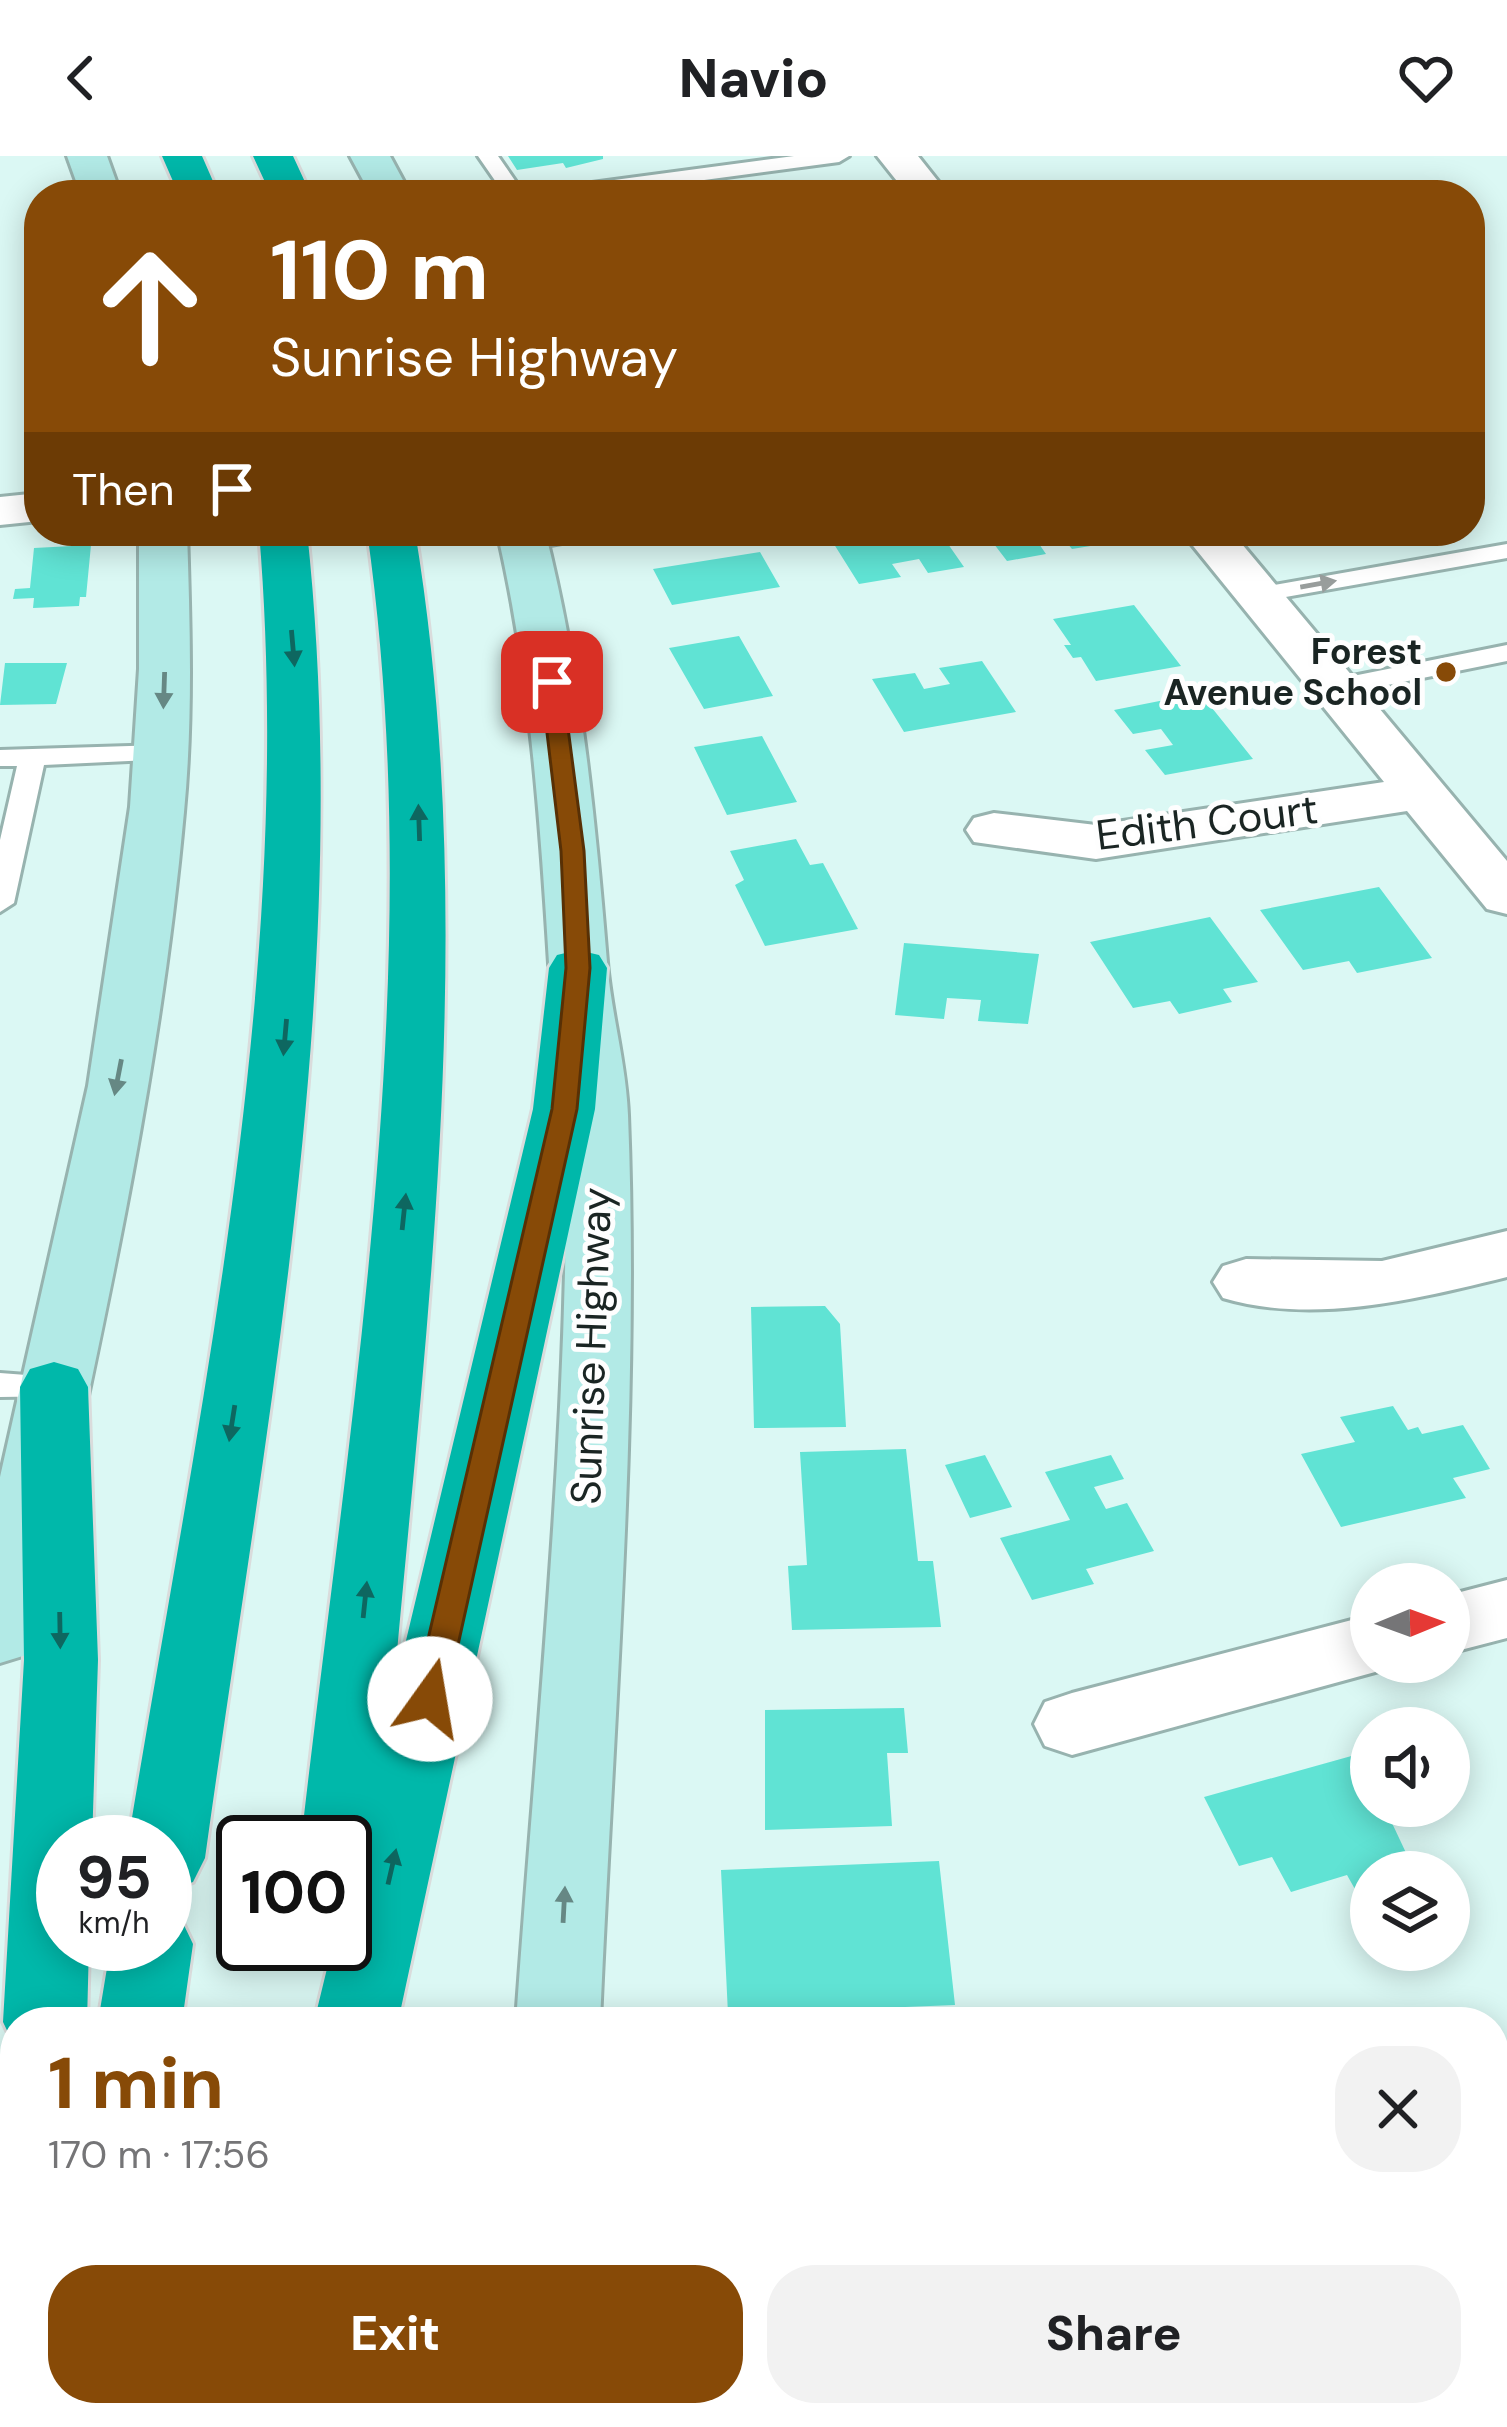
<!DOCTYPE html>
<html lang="en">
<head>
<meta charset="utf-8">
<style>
  :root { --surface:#fff; --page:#f2f2f2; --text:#202124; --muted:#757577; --accent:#874a07 }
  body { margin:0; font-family:"DM Sans",sans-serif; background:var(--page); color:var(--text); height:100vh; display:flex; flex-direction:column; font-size:45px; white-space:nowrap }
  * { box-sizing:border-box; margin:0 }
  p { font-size:39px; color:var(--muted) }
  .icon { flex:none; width:66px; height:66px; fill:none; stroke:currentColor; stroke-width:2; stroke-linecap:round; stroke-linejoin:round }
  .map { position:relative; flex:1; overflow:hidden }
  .drawer { position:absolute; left:0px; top:1851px; width:1509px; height:420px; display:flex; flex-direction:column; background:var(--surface); border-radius:48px 48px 0 0; box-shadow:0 6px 30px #0003 }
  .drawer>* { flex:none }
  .banner { position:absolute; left:24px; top:24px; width:1461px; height:366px; border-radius:48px; box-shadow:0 6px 30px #0003; background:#874a07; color:#fff; overflow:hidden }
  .needle { width:78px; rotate:89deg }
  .fabs { position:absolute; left:1350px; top:1407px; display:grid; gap:24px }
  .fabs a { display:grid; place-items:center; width:120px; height:120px; border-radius:50%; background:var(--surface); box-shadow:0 6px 30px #0003; font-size:60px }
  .speed { position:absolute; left:36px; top:1659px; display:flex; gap:24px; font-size:60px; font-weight:700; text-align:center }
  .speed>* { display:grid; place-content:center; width:156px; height:156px; border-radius:50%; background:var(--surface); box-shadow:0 6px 30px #0003; line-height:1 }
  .speed small { font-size:30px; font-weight:400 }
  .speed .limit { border:6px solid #111; border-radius:18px; background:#fff; color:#111 }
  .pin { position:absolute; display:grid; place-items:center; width:102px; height:102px; color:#fff; margin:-51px; border-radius:24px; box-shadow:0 6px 18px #0006 }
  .me { position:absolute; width:132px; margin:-66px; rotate:13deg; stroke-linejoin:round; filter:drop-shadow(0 0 9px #0008) }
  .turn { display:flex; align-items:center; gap:42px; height:252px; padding:0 48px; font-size:54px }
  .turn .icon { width:156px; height:156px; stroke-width:2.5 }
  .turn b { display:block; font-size:84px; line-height:102px }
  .then { display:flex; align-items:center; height:114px; padding:0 48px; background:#0003; gap:24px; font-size:45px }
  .round { display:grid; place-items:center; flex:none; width:126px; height:126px; border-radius:48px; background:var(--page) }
  .summary { display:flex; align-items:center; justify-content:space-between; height:204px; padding:0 48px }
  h1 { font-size:72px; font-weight:800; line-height:90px; color:var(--accent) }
  .button { display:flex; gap:24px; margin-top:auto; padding:24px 48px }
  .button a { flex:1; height:138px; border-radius:48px; background:var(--accent); color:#fff; font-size:48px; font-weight:800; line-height:138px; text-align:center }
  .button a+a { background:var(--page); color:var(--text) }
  header { display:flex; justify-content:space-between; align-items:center; height:156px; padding:0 48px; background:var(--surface); font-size:54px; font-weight:800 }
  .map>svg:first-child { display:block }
  .building { fill:#60e3d4 }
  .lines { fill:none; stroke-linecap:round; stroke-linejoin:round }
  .lane-casing { stroke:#97b3af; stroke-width:6 }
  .street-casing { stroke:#97b3af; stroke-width:6 }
  .secondary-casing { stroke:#97b3af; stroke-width:6 }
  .highway-casing { stroke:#dadcdc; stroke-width:6 }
  .lane { fill:#fff; fill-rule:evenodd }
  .street { fill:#fff; fill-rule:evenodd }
  .secondary { fill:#b2eae6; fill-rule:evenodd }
  .highway { fill:#00b8aa; fill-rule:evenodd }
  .oneway { fill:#989d9c }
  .oneway2 { fill:#0e6760 }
  .oneway3 { fill:#668884 }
  .route { fill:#874a07; stroke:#583005; stroke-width:3 }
  .poi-dot { fill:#874a07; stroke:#fefefe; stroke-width:4.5 }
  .labels { text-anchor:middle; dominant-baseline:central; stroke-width:10; stroke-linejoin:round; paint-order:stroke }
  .far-poi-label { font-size:36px; font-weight:bold; fill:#1a2523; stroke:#fefefe; text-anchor:end }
  .street-label { font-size:42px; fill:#1a2523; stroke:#fefefe }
</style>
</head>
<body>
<header><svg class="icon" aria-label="back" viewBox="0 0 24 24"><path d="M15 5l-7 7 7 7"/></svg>Navio<svg class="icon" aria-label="heart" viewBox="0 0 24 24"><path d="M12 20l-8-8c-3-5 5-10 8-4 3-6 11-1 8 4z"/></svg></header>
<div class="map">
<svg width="1507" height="2271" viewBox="0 0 1507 2271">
  <rect width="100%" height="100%" fill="#dbf8f4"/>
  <path class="building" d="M508,0H603V3L566,12L563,7L517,14Z
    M892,375H939L964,411L928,417L919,403L892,408L901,421L859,428L832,385Z
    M984,375H1100L1109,387L1072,393L1062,381L1037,385L1046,398L1007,405Z
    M91,389L86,441H80L79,450L33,452L34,442L13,443L15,433L30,432L34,392Z
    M760,396L780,431L672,449L653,413Z
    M1134,449L1181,510L1096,525L1081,501L1073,502L1064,489H1071L1053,463Z
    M739,480L773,540L704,553L669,492Z
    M982,505L1016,556L904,576L872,523L915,517L924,533L950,528L939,512Z
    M5,507H67L56,548L0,549Z
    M1200,537L1253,603L1165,619L1145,594L1173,589L1161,573L1133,578L1114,554Z
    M762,580L797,646L727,659L694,591Z
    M796,683L810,709L823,707L858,773L765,790L735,729L744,724L730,695Z
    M1379,731L1432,802L1357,817L1349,805L1303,814L1260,754Z
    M1210,761L1258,826L1223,833L1232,846L1179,858L1170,845L1133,852L1090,786Z
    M904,787L1039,798L1028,868L978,865L981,844L947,842L944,863L895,859Z
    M825,1150L840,1168L846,1271L754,1272L751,1151Z
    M1393,1250L1408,1274L1418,1271L1422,1278L1463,1269L1490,1313L1453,1322L1466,1342L1341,1371L1301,1298L1355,1286L1340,1261Z
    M906,1293L918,1405H933L941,1471L792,1474L788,1410L807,1409L800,1296Z
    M985,1299L1012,1351L970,1362L945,1309Z
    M1111,1299L1124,1323L1094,1331L1106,1353L1127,1347L1154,1395L1086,1413L1094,1428L1032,1444L1000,1382L1070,1364L1045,1316Z
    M904,1552L908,1597H887L892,1670L765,1674V1554Z
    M1355,1599L1371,1627V1650H1384L1415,1716H1371V1750L1365,1751L1347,1719L1291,1736L1272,1701L1239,1710L1204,1641Z
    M939,1705L955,1849L728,1858L721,1714Z
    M1507,1923V2062L1494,2066V1927Z
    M1306,2256H1353L1361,2271H1313Z"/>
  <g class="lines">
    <g class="lane-casing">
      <path id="lane" d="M478,0H498L525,39H505Z
        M794,0H849L839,6L592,39H537L547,33Z
        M1507,388V402L1257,446L1245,439L1257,432Z
        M1507,489V505L1333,540L1320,532L1333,524Z
        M162,589L175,597L171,603L44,609L14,747L0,756V684L17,610H0V594Z
        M0,1217L66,1222L71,1231L66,1240L0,1241Z
        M796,2256H842L843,2271H797Z
        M1229,2256H1275L1281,2271H1235Z"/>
    </g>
    <g class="street-casing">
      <path id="street" d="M877,0H918L949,39H908Z
        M39,337V365L0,369V341Z
        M501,375H580L573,385L522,394L505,389L498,379Z
        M1181,375H1231L1507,705V758L1487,753L1407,655L1096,703L974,686L966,674L974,662L994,657L1096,669L1384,626Z
        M1507,1075V1121C1417,1143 1314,1169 1223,1142L1213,1126L1223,1110L1246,1103L1382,1105Z
        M1507,1424V1482L1449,1497V1439Z
        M1371,1459V1506H1399L1397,1510L1072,1599L1045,1590L1034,1568L1045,1546L1072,1537Z
        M1507,2178V2268L1490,2271L1460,2256H1494V2183Z
        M1349,2256H1457L1451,2271H1351Z"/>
    </g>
    <g class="secondary-casing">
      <path id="secondary" d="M67,0H107L121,39H81Z
        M350,0H390L411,39H371Z
        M139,375H187C190,469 193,563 184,656C159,934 95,1206 37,1478L26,1499L0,1507V1321L88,930L130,651L139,513Z
        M497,375H545C581,517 595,660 607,806C611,857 626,907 628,959C640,1261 613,1564 600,1866H516C537,1565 570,1262 566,960C565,908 552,858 549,807C540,661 530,518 497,375Z
        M492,2256H584L583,2271H491Z"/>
    </g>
    <g class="highway-casing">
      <path id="highway" d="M162,0H202L219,39H179Z
        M253,0H293L311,39H271Z
        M259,375H307C355,821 266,1261 205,1702L193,1726L165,1736V1686H128C199,1251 296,818 259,375Z
        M367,375H415C479,765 428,1149 393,1539L533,953L549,812L557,799L578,794L599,799L607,812L595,953L398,1866H314L333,1788H345V1739L351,1716L345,1718V1686H301C350,1252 429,811 367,375Z
        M54,1206L78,1213L88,1231L98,1504L92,1686H63V1788H89L87,1866H15V1891L3,1866L24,1504L20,1231L30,1213Z
        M165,1757L181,1763L193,1788L182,1866H98L111,1788H165Z
        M15,2165V2256H126L124,2271H0V2171Z
        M236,2256H328L327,2271H235Z"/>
    </g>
    <use href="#lane" class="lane"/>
    <use href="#street" class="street"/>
    <use href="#secondary" class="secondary"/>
    <use href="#highway" class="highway"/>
  </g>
  <defs><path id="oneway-solid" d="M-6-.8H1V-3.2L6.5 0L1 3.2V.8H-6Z" transform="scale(3)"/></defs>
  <use class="oneway" href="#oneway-solid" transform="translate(1318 428) rotate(-10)"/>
  <g class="oneway2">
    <use href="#oneway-solid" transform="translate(293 492) rotate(85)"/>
    <use href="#oneway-solid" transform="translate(419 667) rotate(-92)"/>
    <use href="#oneway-solid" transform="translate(285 881) rotate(95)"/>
    <use href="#oneway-solid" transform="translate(404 1056) rotate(-84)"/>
    <use href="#oneway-solid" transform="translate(232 1267) rotate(99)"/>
    <use href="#oneway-solid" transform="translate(365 1444) rotate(-84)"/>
    <use href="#oneway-solid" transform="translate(60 1474) rotate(89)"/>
    <use href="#oneway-solid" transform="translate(392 1711) rotate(-77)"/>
  </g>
  <g class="oneway3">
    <use href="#oneway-solid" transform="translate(164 534) rotate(92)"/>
    <use href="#oneway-solid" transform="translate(118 921) rotate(101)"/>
    <use href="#oneway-solid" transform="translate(564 1749) rotate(-87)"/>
  </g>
  <path class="route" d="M552,519L562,526L584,695L590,812L577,953L446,1543L441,1552L430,1556L419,1552L414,1543L552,953L566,812L561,695L541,526Z"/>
  <circle class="poi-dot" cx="1446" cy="516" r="12"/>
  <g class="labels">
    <g class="far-poi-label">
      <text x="1422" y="495">Forest<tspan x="1422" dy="41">Avenue School</tspan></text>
    </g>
    <g class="street-label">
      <text transform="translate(1207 666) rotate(-7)">Edith Court</text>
      <text transform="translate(591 1190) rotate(-88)">Sunrise Highway</text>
    </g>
  </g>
</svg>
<div class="fabs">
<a><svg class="needle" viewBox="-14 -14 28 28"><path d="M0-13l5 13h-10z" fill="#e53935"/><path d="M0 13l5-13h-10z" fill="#757577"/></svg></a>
<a><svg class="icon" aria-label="sound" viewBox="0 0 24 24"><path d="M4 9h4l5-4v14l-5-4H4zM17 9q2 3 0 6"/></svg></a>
<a><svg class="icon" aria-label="layers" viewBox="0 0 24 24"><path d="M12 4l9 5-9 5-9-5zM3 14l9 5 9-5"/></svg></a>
</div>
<div class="speed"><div>95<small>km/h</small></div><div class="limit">100</div></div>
<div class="pin" style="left:552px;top:526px;background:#d93025"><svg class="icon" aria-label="arrive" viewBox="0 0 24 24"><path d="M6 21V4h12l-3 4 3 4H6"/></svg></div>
<svg class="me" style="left:430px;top:1543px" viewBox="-20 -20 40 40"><circle r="19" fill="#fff"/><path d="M0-13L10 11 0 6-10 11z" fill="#874a07"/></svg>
<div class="banner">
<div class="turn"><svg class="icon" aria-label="ahead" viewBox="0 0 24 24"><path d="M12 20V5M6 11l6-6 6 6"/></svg><div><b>110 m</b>Sunrise Highway</div></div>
<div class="then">Then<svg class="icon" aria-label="arrive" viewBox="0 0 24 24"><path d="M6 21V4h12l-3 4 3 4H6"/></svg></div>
</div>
<section class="drawer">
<div class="summary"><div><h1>1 min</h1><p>170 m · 17:56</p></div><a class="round"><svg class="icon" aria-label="close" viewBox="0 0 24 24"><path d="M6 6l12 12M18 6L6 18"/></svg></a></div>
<div class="button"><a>Exit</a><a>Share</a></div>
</section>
</div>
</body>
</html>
